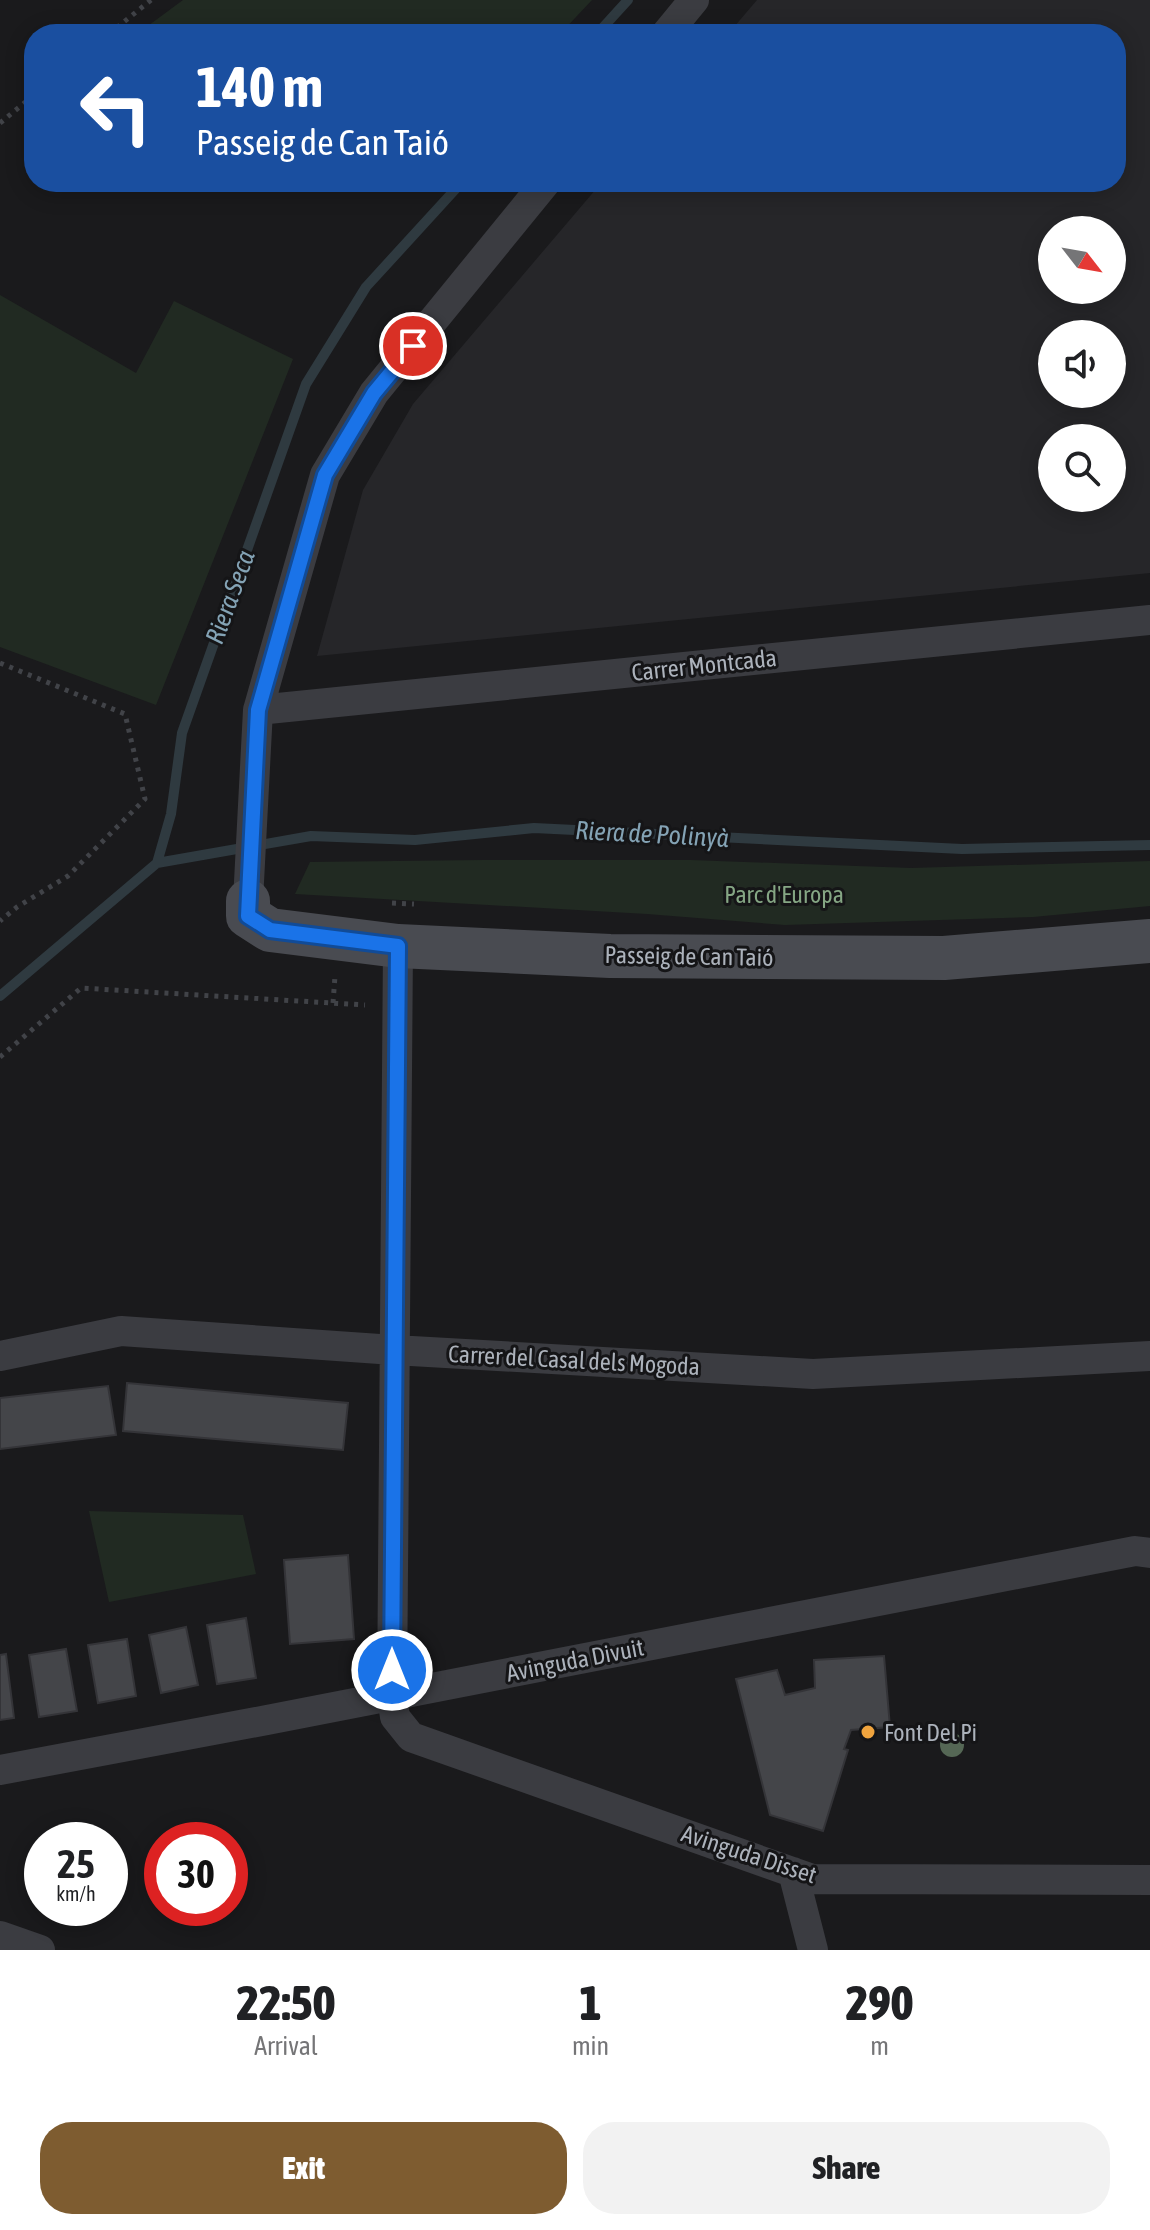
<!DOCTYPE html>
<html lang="en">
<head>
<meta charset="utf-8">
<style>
  :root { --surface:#fff; --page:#f2f2f2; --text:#202124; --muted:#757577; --accent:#7e5c30 }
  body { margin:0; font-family:"Asap Condensed",sans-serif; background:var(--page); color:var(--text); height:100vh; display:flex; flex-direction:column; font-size:30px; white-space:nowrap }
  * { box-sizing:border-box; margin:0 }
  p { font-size:26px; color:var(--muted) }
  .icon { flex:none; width:44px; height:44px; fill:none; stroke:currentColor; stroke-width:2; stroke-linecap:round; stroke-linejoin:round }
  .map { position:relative; height:1950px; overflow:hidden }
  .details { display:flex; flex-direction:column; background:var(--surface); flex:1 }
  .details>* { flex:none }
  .hud { position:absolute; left:24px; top:24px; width:1102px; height:168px; border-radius:32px; box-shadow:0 4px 20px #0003; background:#1a4fa0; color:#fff; overflow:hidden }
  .needle { width:52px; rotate:121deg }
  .buttons { position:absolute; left:1038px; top:216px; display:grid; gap:16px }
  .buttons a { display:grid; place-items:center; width:88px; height:88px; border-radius:50%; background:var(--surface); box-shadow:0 4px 20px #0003; font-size:40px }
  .speed { position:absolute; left:24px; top:1822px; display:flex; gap:16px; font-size:40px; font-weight:700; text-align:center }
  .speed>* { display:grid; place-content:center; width:104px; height:104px; border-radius:50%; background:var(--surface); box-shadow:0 4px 20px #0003; line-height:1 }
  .speed small { font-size:20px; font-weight:400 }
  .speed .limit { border:12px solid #d22; background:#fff; color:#111 }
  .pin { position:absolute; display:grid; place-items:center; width:68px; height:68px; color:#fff; margin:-34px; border:4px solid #fff; border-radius:50%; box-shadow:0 2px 8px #0007 }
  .me { position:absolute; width:88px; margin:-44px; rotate:0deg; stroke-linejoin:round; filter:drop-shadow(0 0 6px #0008) }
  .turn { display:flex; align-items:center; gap:28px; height:168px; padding:0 40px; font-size:36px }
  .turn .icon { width:104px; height:104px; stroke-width:2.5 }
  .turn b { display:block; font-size:56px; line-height:68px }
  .eta { display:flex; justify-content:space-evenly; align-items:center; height:136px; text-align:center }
  .eta b { font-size:48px; font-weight:800; line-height:56px }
  .button { display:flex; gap:16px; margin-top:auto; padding:16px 40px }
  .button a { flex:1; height:92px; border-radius:32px; background:var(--accent); color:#fff; font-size:32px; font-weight:800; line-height:92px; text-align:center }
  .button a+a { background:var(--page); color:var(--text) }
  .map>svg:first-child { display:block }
  .built { fill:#262629; fill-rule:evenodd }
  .green { fill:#212a22 }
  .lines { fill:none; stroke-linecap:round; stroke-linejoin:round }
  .stream { stroke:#2f3a40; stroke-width:10 }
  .building { fill:#444549; stroke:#343438; stroke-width:2 }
  .path { stroke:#414348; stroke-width:5; stroke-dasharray:4 6; stroke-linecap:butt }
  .street { stroke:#3b3c41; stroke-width:30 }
  .secondary { stroke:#494b51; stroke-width:44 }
  .tree { fill:#556755 }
  .route-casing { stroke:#114b97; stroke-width:20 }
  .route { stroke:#1a73e8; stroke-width:14 }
  .poi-dot { fill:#f0a43e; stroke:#151517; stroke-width:3 }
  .labels { text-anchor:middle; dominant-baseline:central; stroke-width:6; stroke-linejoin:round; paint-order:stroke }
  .street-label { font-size:24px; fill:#acb2bb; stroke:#151517 }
  .park-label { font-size:24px; fill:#85a684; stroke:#151517 }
  .poi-label { font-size:24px; fill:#acb2bb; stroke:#151517; text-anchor:start }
  .water-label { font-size:26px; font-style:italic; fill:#84a3b5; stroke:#151517 }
</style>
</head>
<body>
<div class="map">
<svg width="1150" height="1950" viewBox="0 0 1150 1950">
  <rect width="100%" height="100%" fill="#1a1a1c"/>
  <path class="built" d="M757,0H1150V573L317,656L363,490L413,404L602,182H1116V34H728ZM1052,230H1112V290H1052ZM1052,334H1112V394H1052ZM1052,438H1112V498H1052Z"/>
  <path class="green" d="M183,0H592L560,34H137Z
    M0,295L136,373L174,301L293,359L156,705L0,647Z
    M482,860H691L911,868L1150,861V906L1033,917L785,925L647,914L295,894L310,862Z
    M89,1511L243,1515L256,1574L109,1602Z"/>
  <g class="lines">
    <path class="stream" d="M597,34L628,0
      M157,863L311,836L415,840L534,828L962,849L1150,845
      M0,996L157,863L171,814L182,733L306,384L366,287L462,182"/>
  </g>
  <path class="building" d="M127,1383L348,1403L343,1450L123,1431Z
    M108,1386L116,1435L0,1449V1398Z
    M348,1555L354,1639L290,1644L284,1560Z
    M246,1618L256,1678L217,1684L207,1625Z
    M186,1627L198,1685L161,1693L149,1635Z
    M127,1639L136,1696L98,1703L88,1645Z
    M66,1649L77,1711L39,1717L29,1655Z
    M6,1654L14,1718L0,1720V1655Z
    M884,1656L890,1727L851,1730L844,1749L848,1750L823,1831L770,1815L736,1679L777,1670L785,1695L815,1688L814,1660Z"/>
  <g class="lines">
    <path class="path" d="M109,34L151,0
      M0,123L34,95
      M0,663L125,714L145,799L68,876L17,907L0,921
      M392,903L414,904
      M333,1003L335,976
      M0,1057L81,988L365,1005"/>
    <path class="street" d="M666,34L694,0
      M258,710L1150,620
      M248,901L258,710L325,475L374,393L546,182
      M398,946L392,1696L395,1717L411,1737L812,1879L1150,1880
      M0,1356L121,1331L394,1350L813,1374L1150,1356
      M0,1770L267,1720L1135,1551L1150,1553
      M793,1872L813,1950
      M0,1936L40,1950"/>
    <path class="secondary" d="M248,901V916L270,930L398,946L610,956L944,958L1150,941"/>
  </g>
  <circle class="tree" cx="952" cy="1745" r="12"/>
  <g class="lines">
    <g class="route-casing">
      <path id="route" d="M392,1670L398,946L270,930L248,916L258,710L325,475L374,393L413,346"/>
    </g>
    <use href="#route" class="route"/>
  </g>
  <circle class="poi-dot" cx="868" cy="1732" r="8"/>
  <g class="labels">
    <g class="street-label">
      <text transform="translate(704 665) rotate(-6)">Carrer Montcada</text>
      <text transform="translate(689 956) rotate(1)">Passeig de Can Taió</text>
      <text transform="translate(574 1360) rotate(3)">Carrer del Casal dels Mogoda</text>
      <text transform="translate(575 1660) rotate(-11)">Avinguda Divuit</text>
      <text transform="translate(749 1854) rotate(18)">Avinguda Disset</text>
    </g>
    <g class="park-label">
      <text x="784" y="894">Parc d'Europa</text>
    </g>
    <g class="poi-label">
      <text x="884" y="1732">Font Del Pi</text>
    </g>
    <g class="water-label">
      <text transform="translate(230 597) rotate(-70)">Riera Seca</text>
      <text transform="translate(652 834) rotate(3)">Riera de Polinyà</text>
    </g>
  </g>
</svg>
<div class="buttons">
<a><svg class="needle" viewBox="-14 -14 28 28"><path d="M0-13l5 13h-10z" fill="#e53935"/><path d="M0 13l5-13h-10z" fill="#757577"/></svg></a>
<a><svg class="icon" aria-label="sound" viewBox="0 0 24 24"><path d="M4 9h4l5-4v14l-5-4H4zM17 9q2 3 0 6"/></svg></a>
<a><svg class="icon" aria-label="search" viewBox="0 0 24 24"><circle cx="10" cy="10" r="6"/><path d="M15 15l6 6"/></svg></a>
</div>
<div class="speed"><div>25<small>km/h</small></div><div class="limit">30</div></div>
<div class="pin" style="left:413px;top:346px;background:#d93025"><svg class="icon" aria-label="arrive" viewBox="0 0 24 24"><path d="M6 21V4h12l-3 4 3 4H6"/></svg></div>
<svg class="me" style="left:392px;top:1670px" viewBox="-20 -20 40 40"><circle r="17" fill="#1a73e8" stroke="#fff" stroke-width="3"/><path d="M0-11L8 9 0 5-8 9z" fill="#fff"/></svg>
<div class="hud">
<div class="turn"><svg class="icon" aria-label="left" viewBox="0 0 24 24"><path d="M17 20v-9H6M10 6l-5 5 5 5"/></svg><div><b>140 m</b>Passeig de Can Taió</div></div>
</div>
</div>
<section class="details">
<div class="eta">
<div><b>22:50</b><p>Arrival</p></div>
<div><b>1</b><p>min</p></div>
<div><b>290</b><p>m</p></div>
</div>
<div class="button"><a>Exit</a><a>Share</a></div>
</section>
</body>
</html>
